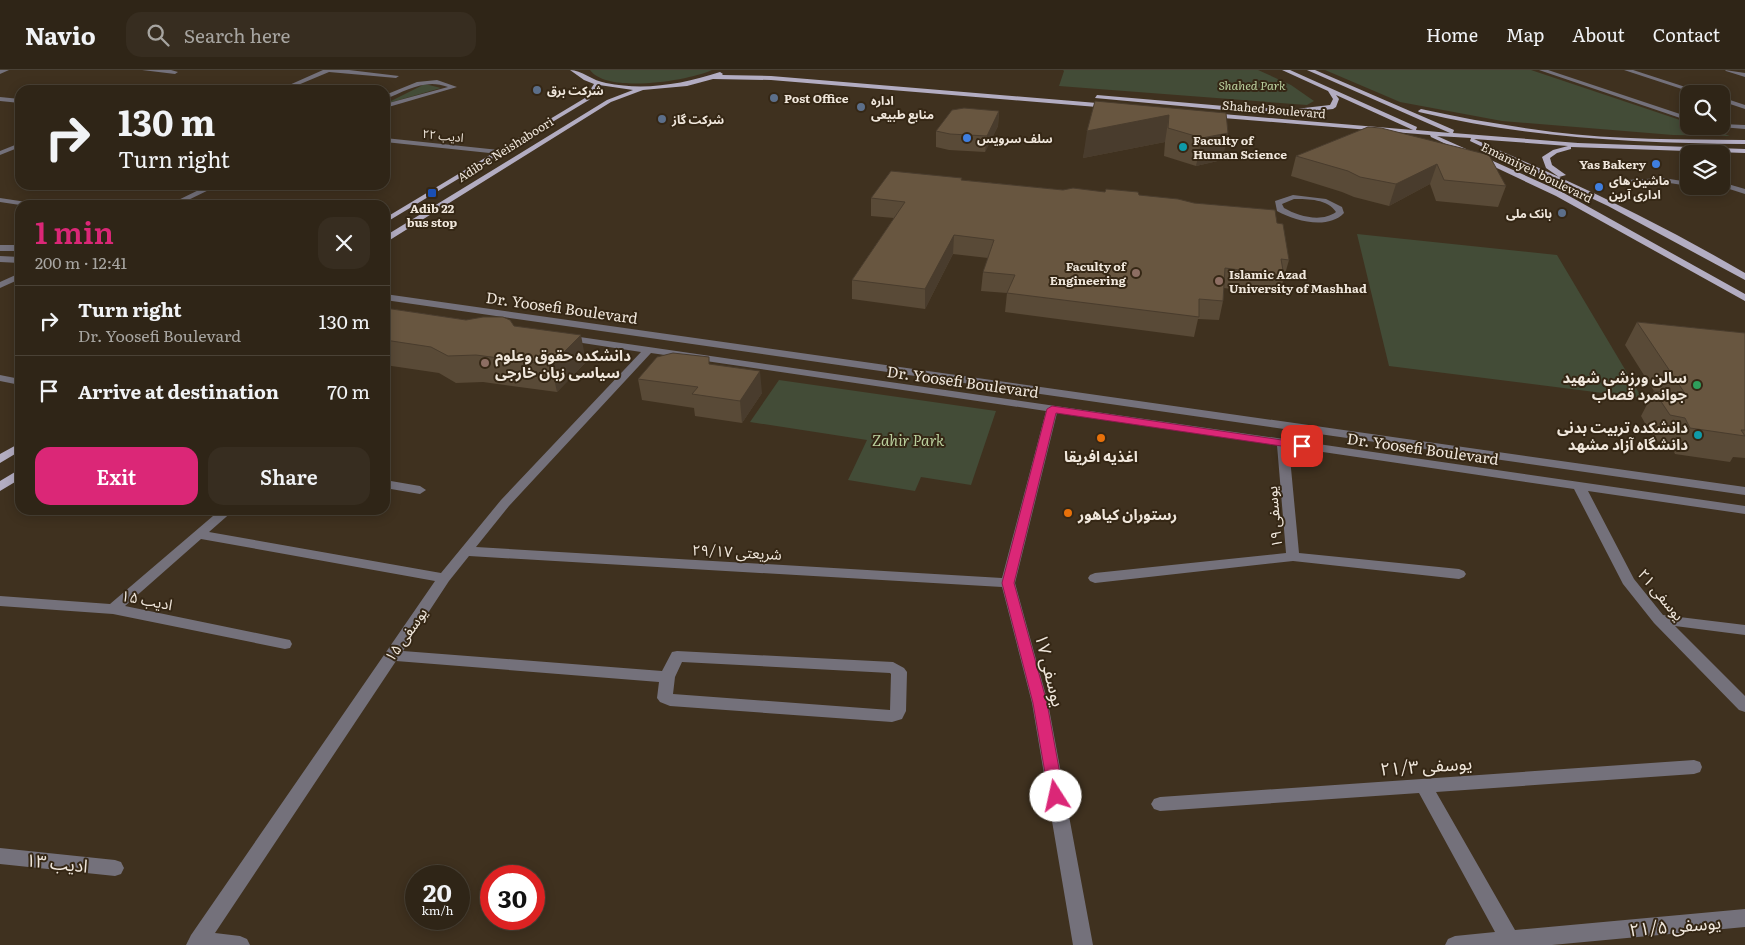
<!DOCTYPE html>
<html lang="en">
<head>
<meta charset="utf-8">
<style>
  :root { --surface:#2f2517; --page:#372d20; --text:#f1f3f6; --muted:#a7a5a1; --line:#4a4236; --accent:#db2777 }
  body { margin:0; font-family:Literata,"Noto Sans Arabic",serif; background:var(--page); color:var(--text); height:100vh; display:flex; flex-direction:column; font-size:19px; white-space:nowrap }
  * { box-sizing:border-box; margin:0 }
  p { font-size:16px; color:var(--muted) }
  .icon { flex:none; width:28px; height:28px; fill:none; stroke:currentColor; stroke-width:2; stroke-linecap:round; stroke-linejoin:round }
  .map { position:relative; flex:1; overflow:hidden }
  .side { position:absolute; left:15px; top:130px; width:375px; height:315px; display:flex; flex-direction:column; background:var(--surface); border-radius:15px; box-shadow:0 2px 12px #0003,0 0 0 1px var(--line) }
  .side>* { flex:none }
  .banner { position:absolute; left:15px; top:15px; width:375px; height:105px; border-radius:15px; box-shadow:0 2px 12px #0003,0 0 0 1px var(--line); background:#2f2517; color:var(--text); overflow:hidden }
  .tools { position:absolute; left:1680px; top:15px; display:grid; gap:10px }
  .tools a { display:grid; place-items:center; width:50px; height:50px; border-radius:10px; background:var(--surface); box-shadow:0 2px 12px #0003,0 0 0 1px var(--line); font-size:25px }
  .speed { position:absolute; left:405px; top:795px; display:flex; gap:10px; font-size:25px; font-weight:700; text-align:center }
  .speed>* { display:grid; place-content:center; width:65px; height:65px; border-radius:50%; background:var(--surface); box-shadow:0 2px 12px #0003,0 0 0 1px var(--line); line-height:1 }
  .speed small { font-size:12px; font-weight:400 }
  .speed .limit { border:8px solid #d22; background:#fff; color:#111 }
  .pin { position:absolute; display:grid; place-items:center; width:42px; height:42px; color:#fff; margin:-21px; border-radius:10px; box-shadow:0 2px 8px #0006 }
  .me { position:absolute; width:55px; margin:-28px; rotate:350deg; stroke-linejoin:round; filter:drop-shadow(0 0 4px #0008) }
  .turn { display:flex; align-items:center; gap:18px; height:105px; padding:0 20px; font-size:22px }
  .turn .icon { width:65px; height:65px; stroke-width:2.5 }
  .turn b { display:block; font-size:35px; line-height:42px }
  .round { display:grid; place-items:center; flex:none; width:52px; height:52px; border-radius:15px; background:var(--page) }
  .head { display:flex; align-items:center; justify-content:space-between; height:85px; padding:0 20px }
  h1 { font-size:30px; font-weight:600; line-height:38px; color:var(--accent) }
  .button { display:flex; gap:10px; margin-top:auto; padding:10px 20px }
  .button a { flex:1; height:58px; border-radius:15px; background:var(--accent); color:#fff; font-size:20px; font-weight:600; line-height:58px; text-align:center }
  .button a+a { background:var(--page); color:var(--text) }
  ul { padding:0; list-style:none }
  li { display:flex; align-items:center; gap:15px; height:70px; padding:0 20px; border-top:1px solid var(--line) }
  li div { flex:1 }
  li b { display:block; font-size:19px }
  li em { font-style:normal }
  header { display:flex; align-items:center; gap:30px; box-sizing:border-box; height:70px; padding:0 25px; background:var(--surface); border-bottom:1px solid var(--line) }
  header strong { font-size:24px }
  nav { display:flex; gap:28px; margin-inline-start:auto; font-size:18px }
  .search { width:350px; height:45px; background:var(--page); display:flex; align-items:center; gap:12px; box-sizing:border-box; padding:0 18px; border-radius:15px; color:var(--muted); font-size:19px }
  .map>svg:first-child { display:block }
  .green { fill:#434c37 }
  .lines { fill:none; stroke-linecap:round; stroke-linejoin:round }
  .minor { fill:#74717b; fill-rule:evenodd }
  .major { fill:#b3adc2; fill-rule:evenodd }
  .wall { fill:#594a37 }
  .shaded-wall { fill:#493c2d }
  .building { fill:#685640; stroke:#493c2d }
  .route { fill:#db2777; stroke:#8e194d }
  .service-dot { fill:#5c6f8a; stroke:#352715; stroke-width:2 }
  .shop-dot { fill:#3f7fe0; stroke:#352715; stroke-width:2 }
  .culture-dot { fill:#0f9aa8; stroke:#352715; stroke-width:2 }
  .transit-dot { fill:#1a4fb4; stroke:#352715; stroke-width:2 }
  .education-dot { fill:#8d6e63; stroke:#352715; stroke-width:2 }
  .leisure-dot { fill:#2e9e5b; stroke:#352715; stroke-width:2 }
  .food-dot { fill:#e8710a; stroke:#352715; stroke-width:2 }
  .labels { text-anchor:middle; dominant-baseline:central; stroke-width:4; stroke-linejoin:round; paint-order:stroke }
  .far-park-label { font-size:12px; font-style:italic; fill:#b9cf9d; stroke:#352715 }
  .far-poi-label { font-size:12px; font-weight:bold; fill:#f0e7dc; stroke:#352715; text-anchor:start }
  .far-street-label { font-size:12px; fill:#f0e7dc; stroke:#352715 }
  .street-label { font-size:15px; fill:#f0e7dc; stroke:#352715 }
  .poi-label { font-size:15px; font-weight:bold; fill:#f0e7dc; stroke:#352715; text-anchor:start }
  .park-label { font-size:15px; font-style:italic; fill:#b9cf9d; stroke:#352715 }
  .near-street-label { font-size:18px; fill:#f0e7dc; stroke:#352715 }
</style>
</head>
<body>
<header>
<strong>Navio</strong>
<div class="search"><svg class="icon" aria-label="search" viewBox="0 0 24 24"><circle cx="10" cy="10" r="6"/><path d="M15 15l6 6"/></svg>Search here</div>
<nav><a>Home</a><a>Map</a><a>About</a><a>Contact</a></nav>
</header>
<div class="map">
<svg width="1745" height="875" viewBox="0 0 1745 875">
  <rect width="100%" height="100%" fill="#3f311f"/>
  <path class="green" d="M590,0H712C688,11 607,24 590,0Z
    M1063,0H1258L1291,15L1314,31L1307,35L1059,16L1064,1Z
    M1325,0H1531L1689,53V56H1700L1730,66L1673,65L1502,51L1400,32Z
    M425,14L441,18L385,34Z
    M1357,164L1557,185L1642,328L1389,296Z
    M779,310L996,341L971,415L921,407L915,421L848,410L867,370L750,352Z"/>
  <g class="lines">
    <path class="minor" d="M0,0H9L0,4Z
      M142,0H171L178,2L175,4Z
      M323,0H349L399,6L396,8L329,2L286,20H278Z
      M1539,0H1548L1689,47V51Z
      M1624,0H1633L1707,24H1697Z
      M1725,0L1745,3V7L1726,1Z
      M437,10L457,17L385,38V34L448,17C425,8 406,21 385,29V25L417,12Z
      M146,15L173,18L176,20L144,18Z
      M0,27L20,29V33L0,31Z
      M1721,27L1745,35V39L1721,31Z
      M1721,54L1745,55V59L1708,56H1721Z
      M385,68L499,80L502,82L499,84L385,72Z
      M20,73V77L0,85V81Z
      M1663,108L1689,112V116L1663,112L1627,114L1623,112L1627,110Z
      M1721,112L1745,119V124L1720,116Z
      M209,115H219L178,135H168Z
      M1293,125L1326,129L1342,137L1344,143C1328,160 1295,151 1277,141L1275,131ZM1294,129C1308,129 1328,129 1336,142C1321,153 1298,146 1284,138L1282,134Z
      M0,128L33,133L37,135H20L0,132Z
      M0,175H20V181H0Z
      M0,186L20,187V193L0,192Z
      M20,203V209L0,218V212Z
      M385,224L1745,417V425L385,230Z
      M566,265L1745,436V444L1588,421L1634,509L1663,545L1745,555V565L1675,556L1745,626V642L1739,640L1654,553L1623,514L1574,419L1289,377L1299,483L1459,499L1464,501L1466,504L1464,507L1459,509L1293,491L1095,513L1090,511L1088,508L1090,505L1095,503L1286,483L1277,375L1057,343L1015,513L1048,633L1093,875H1073L1032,633L1002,517L469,486L449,511L403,581L662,601L672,582L677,581L893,592L904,598L907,602L906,641L902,649L892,652L670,636L660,632L657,628L659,612L396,591L215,863L240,866L247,869L250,875H186L191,865L435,511L201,469L125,536L290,570L292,574L290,578L285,579L113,544L0,536V526L110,534L220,440H234L209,462L441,503L501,430L641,282L563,270V266ZM651,283L1046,341L1002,508L476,477L509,436ZM682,592L890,603L891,604L890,640L673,624L675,607Z
      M0,305L20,309V315L0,311Z
      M385,410L420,416L426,420L420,424L385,418Z
      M1694,690L1700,692L1702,697L1700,702L1694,704L1436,722L1515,860L1745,839V857L1552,875H1445L1448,869L1455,866L1495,862L1419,723L1160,741L1154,739L1151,734L1154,729L1160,727Z
      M0,778L115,790L121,792L124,798L121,804L115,806L0,794Z"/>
    <path class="major" d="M570,0C581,0 593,11 606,13C645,21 683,14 720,2L723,4L722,5L771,6L1109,34L1112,36L1109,38L771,10L713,9L687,16L643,20L611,32L385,173V166L607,30L633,20L599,15L589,30L385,153V148L585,28L594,14L584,10Z
      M1282,0H1290L1417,57L1416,60L1450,63L1307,0H1315L1454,60L1453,63L1578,73L1745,79V83L1571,77V79L1557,83L1550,88L1552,95L1566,105L1559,107C1623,136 1685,168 1745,203V210L1608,136L1470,71L1471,68L1437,66L1562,122L1745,224V231L1556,126L1431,67L1430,65L1211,47L1208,45L1211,43L1413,60L1336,25L1339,29L1336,37L1333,39L1304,42L1254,41L1253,40L1256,38H1304L1330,35L1333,29L1328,21ZM1474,69L1568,76L1553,80L1542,87L1546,98L1559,107Z
      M1097,25L1224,36L1227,38L1224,40L1095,28Z
      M1421,39C1465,49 1509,56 1553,62C1615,70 1682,69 1745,70V74C1635,73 1527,68 1419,42L1418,41Z
      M20,373V381L0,393V384Z
      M20,399V409L0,421V411Z"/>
  </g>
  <path class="wall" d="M1095,31L1228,63L1222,90L1196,96L1164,86L1165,72L1083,88Z
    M999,41L998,56L985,82L949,80L936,77V61Z
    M1368,57L1506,116L1498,137L1436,131L1430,114L1389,136L1354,127L1342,122L1291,106L1296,86Z
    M962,110L1063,120L1139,125L1277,153L1289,190L1279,225L1224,218L1223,231L1219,250L1198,249L1194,267L1005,242L1007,223L981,221L983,202L988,188L953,184L925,239L852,229V210L894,148L871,146V128Z
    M385,238L466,250L514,256L586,292L557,322L483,312L456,313L439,303L385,295Z
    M1637,252L1745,263V388L1733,387L1730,392L1675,384L1670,373L1655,371L1641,346L1654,321L1625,275Z
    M709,295L762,323L742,353L695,346L694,338L642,330L638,309Z"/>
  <path class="shaded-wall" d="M999,41L998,56L985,82L987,66Z
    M1169,45L1165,72L1083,88L1087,61Z
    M1228,63L1222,90L1196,96L1202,68Z
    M1437,94L1430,114L1389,136L1396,114Z
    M954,165L953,184L925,239V219Z
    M581,265L586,292L557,322L551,295Z
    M760,301L762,323L742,353L740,331Z"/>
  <path class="building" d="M1095,31L1226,43L1228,63L1202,68L1168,58L1169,45L1087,61Z
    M964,38L999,41L987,66L950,64L936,61L952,40Z
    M1368,57L1381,58L1489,85L1506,116L1444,110L1437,94L1396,114L1360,107L1348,101L1296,86Z
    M891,101L962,108L961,110L1063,120L1073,118L1105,122L1106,119L1138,122L1139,125L1178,129L1194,133L1275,140L1277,153L1283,154L1289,190L1281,189L1284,206L1225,198L1223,231L1199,229V247L1007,223L1015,205L983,202L994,170L954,165L925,219L852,210L905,132L871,128Z
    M385,238L466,250L483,247H503L510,250L514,256L581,265L551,295L476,285L448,286L431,277L385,270Z
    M1637,252L1745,263V360H1741L1745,366L1690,358L1685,348L1670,345L1654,321L1686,325Z
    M673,283L709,287V294L760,301L740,331L692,324L698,317L638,309L657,287Z"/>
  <path class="route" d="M1052,336L1302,373L1307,376L1302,379L1056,343L1014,513L1047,633L1064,726L1062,731L1056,732L1051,731L1049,726L1033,633L1002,513L1047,339Z"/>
  <g class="service-dot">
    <circle cx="537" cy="20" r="5"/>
    <circle cx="774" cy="28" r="5"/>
    <circle cx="861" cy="37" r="5"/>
    <circle cx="662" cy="49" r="5"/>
    <circle cx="1562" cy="143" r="5"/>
  </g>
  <g class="shop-dot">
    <circle cx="967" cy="68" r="5"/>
    <circle cx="1656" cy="94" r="5"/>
    <circle cx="1599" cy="117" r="5"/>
  </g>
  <g class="culture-dot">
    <circle cx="1183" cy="77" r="5"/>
    <circle cx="1698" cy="365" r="5"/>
  </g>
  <rect class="transit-dot" x="427" y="118" width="10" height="10" rx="2.5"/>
  <g class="education-dot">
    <circle cx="1136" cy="203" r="5"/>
    <circle cx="1219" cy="211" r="5"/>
    <circle cx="485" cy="293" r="5"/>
  </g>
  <circle class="leisure-dot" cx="1697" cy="315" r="5"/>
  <g class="food-dot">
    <circle cx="1101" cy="368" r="5"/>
    <circle cx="1068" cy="443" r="5"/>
  </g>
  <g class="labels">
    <g class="far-park-label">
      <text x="1252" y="15">Shahed Park</text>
    </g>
    <g class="far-poi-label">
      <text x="547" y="20">شرکت برق</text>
      <text x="784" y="28">Post Office</text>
      <text x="871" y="30">اداره<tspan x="871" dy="14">منابع طبیعی</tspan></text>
      <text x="672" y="49">شرکت گاز</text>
      <text x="977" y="68">سلف سرویس</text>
      <text x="1193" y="70">Faculty of<tspan x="1193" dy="14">Human Science</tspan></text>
      <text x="1646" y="94" text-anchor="end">Yas Bakery</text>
      <text x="1609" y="110">ماشین های<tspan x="1609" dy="14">اداری آرین</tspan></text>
      <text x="432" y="138" text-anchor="middle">Adib 22<tspan x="432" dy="14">bus stop</tspan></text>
      <text x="1552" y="143" text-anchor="end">بانک ملی</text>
      <text x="1126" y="196" text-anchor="end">Faculty of<tspan x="1126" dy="14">Engineering</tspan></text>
      <text x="1229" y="204">Islamic Azad<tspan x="1229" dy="14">University of Mashhad</tspan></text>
    </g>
    <g class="far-street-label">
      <text transform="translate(1274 39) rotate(5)">Shahed Boulevard</text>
      <text transform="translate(443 65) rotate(6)">ادیب ۲۲</text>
      <text transform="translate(505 79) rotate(-32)">Adib-e Neishaboori</text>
      <text transform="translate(1537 102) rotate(26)">Emamiyeh boulevard</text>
    </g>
    <g class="street-label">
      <text transform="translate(562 237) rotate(8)">Dr. Yoosefi Boulevard</text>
      <text transform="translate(963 311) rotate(8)">Dr. Yoosefi Boulevard</text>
      <text transform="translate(1423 378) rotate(8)">Dr. Yoosefi Boulevard</text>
      <text transform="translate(1273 447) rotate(-95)">یوسفی ۱۹</text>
      <text transform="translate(737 481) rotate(3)">شریعتی ۲۹/۱۷</text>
      <text transform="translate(1662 524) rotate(50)">یوسفی ۲۱</text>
      <text transform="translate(147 529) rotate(11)">ادیب ۱۵</text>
      <text transform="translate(405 564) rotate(-55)">یوسفی ۱۵</text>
    </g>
    <g class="poi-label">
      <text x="495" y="284">دانشکده حقوق وعلوم<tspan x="495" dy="17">سیاسی زبان خارجی</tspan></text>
      <text x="1687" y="306" text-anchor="end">سالن ورزشی شهید<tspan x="1687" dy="17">جوانمرد قصاب</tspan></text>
      <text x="1688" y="356" text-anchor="end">دانشکده تربیت بدنی<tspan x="1688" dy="17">دانشگاه آزاد مشهد</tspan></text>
      <text x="1101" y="385" text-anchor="middle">اغذیه افریقا</text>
      <text x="1078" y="443">رستوران کیاهور</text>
    </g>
    <g class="park-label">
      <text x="908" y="369">Zahir Park</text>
    </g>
    <g class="near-street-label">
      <text transform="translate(1051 600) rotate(76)">یوسفی ۱۷</text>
      <text transform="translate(1426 695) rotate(-4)">یوسفی ۲۱/۳</text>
      <text transform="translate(57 792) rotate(6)">ادیب ۱۳</text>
      <text transform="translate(1675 855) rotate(-5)">یوسفی ۲۱/۵</text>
    </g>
  </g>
</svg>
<div class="tools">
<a><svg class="icon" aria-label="search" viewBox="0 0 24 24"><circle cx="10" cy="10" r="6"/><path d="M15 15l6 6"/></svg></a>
<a><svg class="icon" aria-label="layers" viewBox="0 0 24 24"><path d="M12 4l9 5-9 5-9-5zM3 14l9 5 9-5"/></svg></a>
</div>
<div class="speed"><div>20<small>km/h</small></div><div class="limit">30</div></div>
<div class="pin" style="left:1302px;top:376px;background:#d93025"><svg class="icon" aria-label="arrive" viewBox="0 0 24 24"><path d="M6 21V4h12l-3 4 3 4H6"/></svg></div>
<svg class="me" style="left:1056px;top:726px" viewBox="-20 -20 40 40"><circle r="19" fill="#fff"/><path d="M0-13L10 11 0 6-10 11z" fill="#db2777"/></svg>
<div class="banner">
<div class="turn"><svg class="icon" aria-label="right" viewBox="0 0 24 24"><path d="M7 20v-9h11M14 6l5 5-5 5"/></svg><div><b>130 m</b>Turn right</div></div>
</div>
<section class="side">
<div class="head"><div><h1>1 min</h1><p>200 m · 12:41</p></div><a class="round"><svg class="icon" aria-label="close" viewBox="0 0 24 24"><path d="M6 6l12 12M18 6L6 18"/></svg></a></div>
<ul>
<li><svg class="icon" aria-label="right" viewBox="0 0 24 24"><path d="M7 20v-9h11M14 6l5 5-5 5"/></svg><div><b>Turn right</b><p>Dr. Yoosefi Boulevard</p></div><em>130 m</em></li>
<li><svg class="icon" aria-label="arrive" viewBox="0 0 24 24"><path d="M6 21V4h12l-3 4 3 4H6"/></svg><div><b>Arrive at destination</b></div><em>70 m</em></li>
</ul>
<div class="button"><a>Exit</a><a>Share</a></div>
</section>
</div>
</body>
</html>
